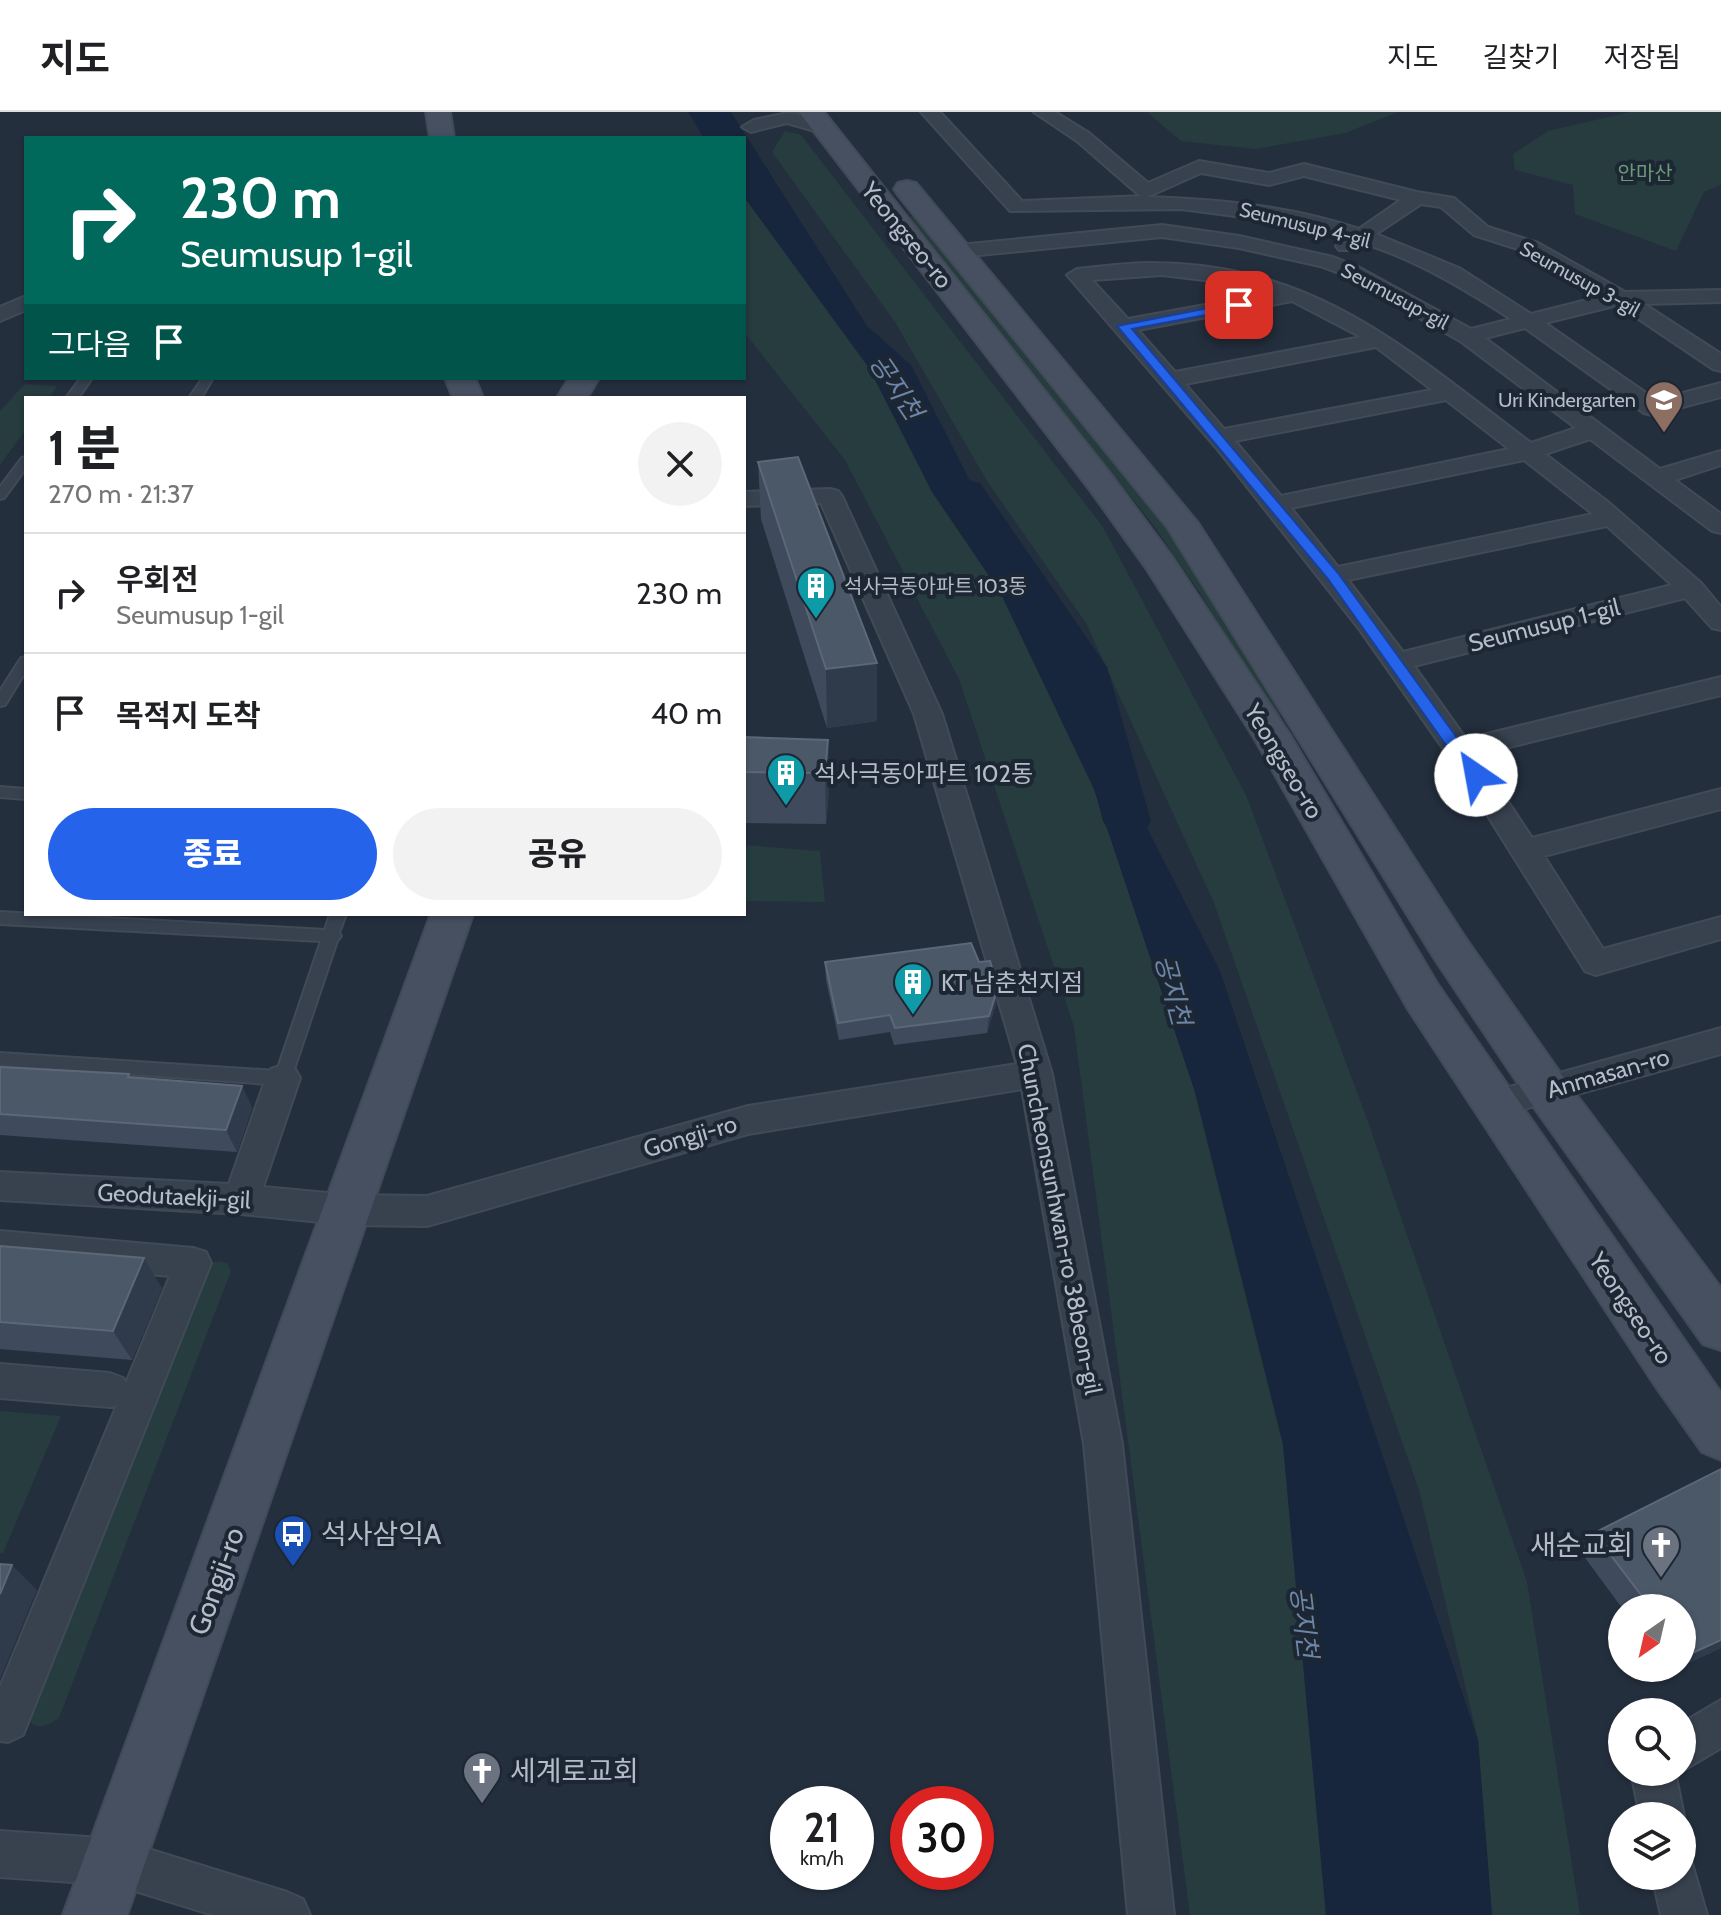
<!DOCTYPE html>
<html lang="ko">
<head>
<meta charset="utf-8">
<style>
  :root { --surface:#fff; --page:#f2f2f2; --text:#202124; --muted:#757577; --line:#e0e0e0; --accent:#2563eb }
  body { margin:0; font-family:Cabin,"Noto Sans KR",sans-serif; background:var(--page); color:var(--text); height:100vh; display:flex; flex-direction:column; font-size:30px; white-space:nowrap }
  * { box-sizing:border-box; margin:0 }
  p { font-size:26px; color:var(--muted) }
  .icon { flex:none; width:44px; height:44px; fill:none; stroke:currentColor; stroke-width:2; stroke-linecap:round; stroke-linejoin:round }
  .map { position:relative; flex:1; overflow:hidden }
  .panel { position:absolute; left:24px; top:284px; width:722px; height:520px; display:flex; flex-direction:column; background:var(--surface); border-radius:0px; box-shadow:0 2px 6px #0004 }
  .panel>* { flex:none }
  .hud { position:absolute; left:24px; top:24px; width:722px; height:244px; border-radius:0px; box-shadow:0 2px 6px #0004; background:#00695c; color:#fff; overflow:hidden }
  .needle { width:52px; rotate:214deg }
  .fabs { position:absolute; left:1608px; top:1482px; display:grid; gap:16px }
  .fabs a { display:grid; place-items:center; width:88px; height:88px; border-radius:50%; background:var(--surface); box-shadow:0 2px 6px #0004; font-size:40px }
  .speed { position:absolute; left:770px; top:1674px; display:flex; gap:16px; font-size:40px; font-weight:700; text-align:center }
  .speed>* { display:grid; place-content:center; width:104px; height:104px; border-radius:50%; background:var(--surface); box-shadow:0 2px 6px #0004; line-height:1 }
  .speed small { font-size:20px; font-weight:400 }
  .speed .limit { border:12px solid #d22; background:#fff; color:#111 }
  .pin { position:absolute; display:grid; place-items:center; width:68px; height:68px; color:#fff; margin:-34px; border-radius:16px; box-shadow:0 4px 12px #0006 }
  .me { position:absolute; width:88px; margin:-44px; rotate:327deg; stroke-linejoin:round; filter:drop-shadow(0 0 6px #0008) }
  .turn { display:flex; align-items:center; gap:28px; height:168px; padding:0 24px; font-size:36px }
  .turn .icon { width:104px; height:104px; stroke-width:2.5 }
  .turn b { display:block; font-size:56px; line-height:68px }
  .then { display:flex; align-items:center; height:76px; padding:0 24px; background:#0003; gap:16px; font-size:30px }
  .round { display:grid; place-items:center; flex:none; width:84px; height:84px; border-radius:42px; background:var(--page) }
  .headline { display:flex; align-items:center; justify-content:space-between; height:136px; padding:0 24px }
  h1 { font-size:48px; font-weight:800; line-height:60px }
  .button { display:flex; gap:16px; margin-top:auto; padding:16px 24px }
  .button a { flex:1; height:92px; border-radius:48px; background:var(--accent); color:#fff; font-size:32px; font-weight:800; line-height:92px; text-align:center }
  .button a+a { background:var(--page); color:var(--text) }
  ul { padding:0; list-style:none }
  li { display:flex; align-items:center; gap:24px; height:120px; padding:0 24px; border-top:2px solid var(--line) }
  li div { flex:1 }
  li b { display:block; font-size:30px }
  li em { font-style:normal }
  header { display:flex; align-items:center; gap:48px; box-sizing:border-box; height:112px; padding:0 40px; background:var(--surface); border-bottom:2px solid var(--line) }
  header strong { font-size:38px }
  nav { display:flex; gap:44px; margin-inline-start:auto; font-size:28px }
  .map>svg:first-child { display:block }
  .green { fill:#263c3f }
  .water { fill:#17263c }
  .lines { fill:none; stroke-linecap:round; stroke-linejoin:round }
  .river { fill:#17263c; fill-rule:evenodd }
  .lane-casing { stroke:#414a57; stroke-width:4 }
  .street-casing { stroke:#414a57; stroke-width:4 }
  .secondary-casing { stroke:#414a57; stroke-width:4 }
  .lane { fill:#38414e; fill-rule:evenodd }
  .street { fill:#38414e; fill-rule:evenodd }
  .secondary { fill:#465061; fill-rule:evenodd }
  .wall { fill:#3f4b5c }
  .shaded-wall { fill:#2f3b4b }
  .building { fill:#4b5868; stroke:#5c6777; stroke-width:2 }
  .route { fill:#2563eb; stroke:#184099; stroke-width:2 }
  .labels { text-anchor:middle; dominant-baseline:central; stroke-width:8; stroke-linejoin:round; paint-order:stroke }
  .far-park-label { font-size:20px; fill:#6b9a76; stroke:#1d2633 }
  .far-street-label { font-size:20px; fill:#b4bcc9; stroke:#1d2633 }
  .far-poi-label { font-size:20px; fill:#b4bcc9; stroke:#1d2633; text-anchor:end }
  .street-label { font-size:24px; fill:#b4bcc9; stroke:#1d2633 }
  .poi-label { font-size:24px; fill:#b4bcc9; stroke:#1d2633; text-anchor:start }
  .water-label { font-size:26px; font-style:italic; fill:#6d86a8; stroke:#1d2633 }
  .near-poi-label { font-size:28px; fill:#b4bcc9; stroke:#1d2633; text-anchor:start }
  .near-street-label { font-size:28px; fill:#b4bcc9; stroke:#1d2633 }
</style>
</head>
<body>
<header>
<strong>지도</strong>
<nav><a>지도</a><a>길찾기</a><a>저장됨</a></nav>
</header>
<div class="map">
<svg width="1721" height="1803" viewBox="0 0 1721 1803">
  <rect width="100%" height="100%" fill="#242f3e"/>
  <path class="green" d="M1147,0H1398L1345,21L1256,37L1181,29Z
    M1630,0H1721V73L1704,80L1676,139L1575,102L1573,73L1515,58L1513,42L1548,19Z
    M785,19L801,23L1103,415L1246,683L1367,1007L1527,1470L1580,1803H1492L1478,1628L1419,1378L1214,791L1086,511L987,369L895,210L772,40Z
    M744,85L922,315L1094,677L1195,980L1283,1332L1326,1803H1190L1074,915L959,567L845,348L744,220Z
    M912,104L917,105L1167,413L1288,603H1275L1270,598L1200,481L1154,414L911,110L909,106Z
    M25,272L57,274L49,286H26V317L0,353V299Z
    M744,733L820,739L825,790L744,789Z
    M220,1149L228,1152L231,1159L59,1606C45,1616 33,1619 25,1602L204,1157L211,1151Z
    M0,1299L61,1304L3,1441H0Z"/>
  <path class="water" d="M688,0H731L867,214L911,253L1220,859L1478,1628L1492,1803H1326L1283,1332L1195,980L1094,677L1000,480L932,380L869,256L744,85V26H704Z"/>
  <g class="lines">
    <path class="river" d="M966,368L980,371L1107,555L1151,709L1144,721L1127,726L1110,721L1103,709L1063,555L946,380L952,371Z"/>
    <g class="lane-casing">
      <path id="lane" d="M81,266H92L78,286H66Z
        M203,266H213L201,286H189Z
        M26,345V356L4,386L0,387V375L22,346Z
        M26,545V559L5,593L0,594V579L21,546Z
        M0,675L26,677V687L0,685Z
        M0,800L325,818L330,802H346L339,821L341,824L337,829L291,966L289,971L283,973L0,953V941L277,959L321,829L0,812Z"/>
    </g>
    <g class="street-casing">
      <path id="street" d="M921,0H940L1022,89L1145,84L1139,83L1077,29L1034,0H1055L1089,21L1148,71L1199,49L1269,61L1304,52L1417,80L1454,86L1488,115L1538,131L1625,180L1721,178V190L1644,192L1721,242V259L1713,257L1618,193L1545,211L1656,288L1721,271V285L1652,303L1644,301L1525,216L1485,226L1660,357L1721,339V353L1675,368L1721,402V421L1712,419L1590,327L1545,342L1608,390L1701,471L1721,495V518L1712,516L1685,486L1414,554L1466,627L1721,565V583L1477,643L1532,726L1721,677V697L1544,744L1603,837L1721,805V827L1596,863L1585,859L1466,669L1360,518L1219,339L1067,163L1077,157C1101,155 1125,151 1150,151C1316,151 1407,238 1531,331L1576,316L1460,229L1344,163L1320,154L1239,136L1162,125L959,145L949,139L959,133L1162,113L1239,124L1333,145L1358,155L1471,217L1511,207C1463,176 1418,149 1363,131L1353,138H1339L1336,134L1346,125L1290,111L1181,97L1010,99ZM1201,61L1269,73L1304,64L1401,88L1359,117C1291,94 1218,87 1147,85ZM1421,92L1441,95L1474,123L1524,139L1603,184L1531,202L1459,156L1376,122ZM1162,163L1213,169L1271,181L1128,207L1092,168ZM1292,189L1361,225L1175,260L1138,218ZM1376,235L1432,278L1224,317L1185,272ZM1446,288L1509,337L1281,384L1235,329ZM1524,348L1593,402L1338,455L1291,396ZM1607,414L1672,473L1403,540L1348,468Z
        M787,1L810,4L831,16L822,21L787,11L751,20L742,15L754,8Z
        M26,184V198L0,209V195Z
        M830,377L838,379L842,384L942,602L1052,962L1122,1332L1174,1803H1128L1084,1332L1022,977L748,1022L427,1114L349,1113L241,1102L0,1088V1060L229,1072L266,966L271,957L283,953L295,957L300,966L263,1075L349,1083L427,1084L748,994L1017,952L914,602L821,391L744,394V380Z
        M1721,916V942L1495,1005L1483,1001L1478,992L1483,983L1495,979Z
        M0,1119L193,1136L206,1140L211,1151L23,1623L8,1630L0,1629V1575L117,1293L110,1295L0,1286V1252L110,1261L123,1266L126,1271L170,1164L0,1149Z
        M1721,1588V1636L1682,1659V1611Z
        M1631,1660H1675L1684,1704L1682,1710V1704H1640Z
        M0,1719L116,1727L287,1780L303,1787L310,1803H213L116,1773L0,1765Z
        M1682,1744L1691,1748L1707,1803H1661L1652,1764H1682Z"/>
    </g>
    <g class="secondary-casing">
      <path id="secondary" d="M426,0H450L454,26H430Z
        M799,0H824L1112,364L1173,446L1290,623L1438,873L1721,1281V1348L1702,1340L1654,1272L1408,897L1253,624L1146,456L1090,378Z
        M907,69L916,71L1198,411L1466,827L1563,965L1721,1176V1238L1703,1232L1531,991L1436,849L1167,415L898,83L894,77L898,71Z
        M445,266H475L483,286H453Z
        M569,266H599L587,286H557Z
        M431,802H473L127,1803H63Z"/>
    </g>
    <use href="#lane" class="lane"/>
    <use href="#street" class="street"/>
    <use href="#secondary" class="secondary"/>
  </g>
  <path class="wall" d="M758,350L877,609L827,616L761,407Z
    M744,625L828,628L829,678L826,712L744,711Z
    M825,850H979L998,875L996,892L987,921L894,933L890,920L839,928L826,868Z
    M0,955L129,962L131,965L242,974L252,996L237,1040L0,1023Z
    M0,1134L162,1176L132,1248L0,1237Z
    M1721,1357V1536L1682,1554V1496H1622L1580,1439L1594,1421Z"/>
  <path class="shaded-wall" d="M877,551V609L827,616L826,557Z
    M828,628L829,678L826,712L825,661Z
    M998,875L996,892L987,921L989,904Z
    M242,974L252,996L237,1040L226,1018Z
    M144,1146L162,1176L132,1248L113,1219Z
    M12,1453L37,1478L0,1567V1482Z
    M1721,1528V1536L1682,1554V1548L1686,1544Z"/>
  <path class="building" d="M798,345L877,551L826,557L758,350Z
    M744,625L828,628L825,661L744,660Z
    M971,831L979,850L990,849L998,875L989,904L895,916L890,903L838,911L825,850Z
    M0,955L129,962L128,965L242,974L226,1018L0,1002Z
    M0,1134L144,1146L113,1219L0,1210Z
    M1721,1357V1528L1686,1544L1682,1538V1496H1651L1594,1421Z
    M0,1452L12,1453L0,1482Z"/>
  <path class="route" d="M1239,190L1243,191V196L1132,217L1338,461L1481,659V667H1470L1328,467L1117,214Z"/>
  <defs>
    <g id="school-pin" transform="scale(2)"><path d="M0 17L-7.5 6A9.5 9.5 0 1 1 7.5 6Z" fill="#8d6e63" stroke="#1d2633"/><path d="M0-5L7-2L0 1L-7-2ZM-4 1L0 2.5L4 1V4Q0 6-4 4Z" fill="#fff"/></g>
    <g id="building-pin" transform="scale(2)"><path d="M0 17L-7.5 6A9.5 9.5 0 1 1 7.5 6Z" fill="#0f9aa8" stroke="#1d2633"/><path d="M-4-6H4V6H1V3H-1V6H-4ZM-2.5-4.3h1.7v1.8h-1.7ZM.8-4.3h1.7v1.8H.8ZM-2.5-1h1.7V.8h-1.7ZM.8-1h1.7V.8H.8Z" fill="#fff"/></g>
    <g id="bus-pin" transform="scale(2)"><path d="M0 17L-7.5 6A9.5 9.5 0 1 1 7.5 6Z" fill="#1a4fb4" stroke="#1d2633"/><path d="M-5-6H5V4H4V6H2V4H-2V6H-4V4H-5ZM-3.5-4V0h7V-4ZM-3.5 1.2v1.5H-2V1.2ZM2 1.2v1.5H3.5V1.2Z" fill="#fff"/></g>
    <g id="church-pin" transform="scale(2)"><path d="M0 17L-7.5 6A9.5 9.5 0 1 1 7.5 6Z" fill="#6b7280" stroke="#1d2633"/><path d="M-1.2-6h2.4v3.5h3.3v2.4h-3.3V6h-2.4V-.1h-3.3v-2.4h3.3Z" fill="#fff"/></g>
  </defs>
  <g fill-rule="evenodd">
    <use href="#school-pin" x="1664" y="288"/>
    <use href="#building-pin" x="816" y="474"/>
    <use href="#building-pin" x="786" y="661"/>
    <use href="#building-pin" x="913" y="870"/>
    <use href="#bus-pin" x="293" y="1422"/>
    <use href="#church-pin" x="1661" y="1433"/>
    <use href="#church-pin" x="482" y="1659"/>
  </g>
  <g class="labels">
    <g class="far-park-label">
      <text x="1645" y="61">안마산</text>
    </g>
    <g class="far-street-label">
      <text transform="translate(1305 113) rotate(14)">Seumusup 4-gil</text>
      <text transform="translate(1580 167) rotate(29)">Seumusup 3-gil</text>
      <text transform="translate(1395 184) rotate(28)">Seumusup-gil</text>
    </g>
    <g class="far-poi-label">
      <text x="1636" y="288">Uri Kindergarten</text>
      <text x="844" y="474" text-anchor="start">석사극동아파트 103동</text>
    </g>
    <g class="street-label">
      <text transform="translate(907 123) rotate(51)">Yeongseo-ro</text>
      <text transform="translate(1544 513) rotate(-14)">Seumusup 1-gil</text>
      <text transform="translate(1284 649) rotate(59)">Yeongseo-ro</text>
      <text transform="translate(1608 961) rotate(-16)">Anmasan-ro</text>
      <text transform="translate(690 1024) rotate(-16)">Gongji-ro</text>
      <text transform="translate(174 1084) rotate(3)">Geodutaekji-gil</text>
      <text transform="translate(1060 1107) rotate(79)">Chuncheonsunhwan-ro 38beon-gil</text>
      <text transform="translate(1631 1196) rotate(56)">Yeongseo-ro</text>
    </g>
    <g class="poi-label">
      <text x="814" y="661">석사극동아파트 102동</text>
      <text x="941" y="870">KT 남춘천지점</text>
    </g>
    <g class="water-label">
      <text transform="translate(896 275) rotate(56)">공지천</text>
      <text transform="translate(1173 878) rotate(75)">공지천</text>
      <text transform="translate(1304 1510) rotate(83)">공지천</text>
    </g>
    <g class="near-poi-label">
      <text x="321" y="1422">석사삼익A</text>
      <text x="1633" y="1433" text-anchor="end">새순교회</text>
      <text x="510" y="1659">세계로교회</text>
    </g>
    <g class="near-street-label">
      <text transform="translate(216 1469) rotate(-70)">Gongji-ro</text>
    </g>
  </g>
</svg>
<div class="fabs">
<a><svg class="needle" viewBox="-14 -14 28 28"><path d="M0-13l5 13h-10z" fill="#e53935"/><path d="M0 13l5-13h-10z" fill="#757577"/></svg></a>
<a><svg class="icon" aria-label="search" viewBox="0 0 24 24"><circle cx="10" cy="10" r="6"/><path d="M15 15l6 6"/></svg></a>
<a><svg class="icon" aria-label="layers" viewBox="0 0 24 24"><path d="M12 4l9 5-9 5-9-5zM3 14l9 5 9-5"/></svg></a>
</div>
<div class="speed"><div>21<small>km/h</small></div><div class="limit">30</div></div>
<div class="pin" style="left:1239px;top:193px;background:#d93025"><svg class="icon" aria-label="arrive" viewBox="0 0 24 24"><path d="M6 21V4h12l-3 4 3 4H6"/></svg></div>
<svg class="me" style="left:1476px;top:663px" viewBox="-20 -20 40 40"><circle r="19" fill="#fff"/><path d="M0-13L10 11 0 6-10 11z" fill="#2563eb"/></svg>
<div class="hud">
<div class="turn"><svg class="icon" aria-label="right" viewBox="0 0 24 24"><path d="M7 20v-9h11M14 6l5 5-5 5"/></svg><div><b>230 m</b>Seumusup 1-gil</div></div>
<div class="then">그다음<svg class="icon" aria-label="arrive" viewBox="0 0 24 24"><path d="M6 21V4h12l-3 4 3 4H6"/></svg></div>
</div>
<section class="panel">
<div class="headline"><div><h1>1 분</h1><p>270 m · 21:37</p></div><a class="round"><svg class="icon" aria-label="close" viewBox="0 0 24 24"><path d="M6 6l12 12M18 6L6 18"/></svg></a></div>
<ul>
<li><svg class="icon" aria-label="right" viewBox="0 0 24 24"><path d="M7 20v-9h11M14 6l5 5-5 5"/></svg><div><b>우회전</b><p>Seumusup 1-gil</p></div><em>230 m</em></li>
<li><svg class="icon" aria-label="arrive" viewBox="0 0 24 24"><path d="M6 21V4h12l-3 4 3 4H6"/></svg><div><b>목적지 도착</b></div><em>40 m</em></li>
</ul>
<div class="button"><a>종료</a><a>공유</a></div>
</section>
</div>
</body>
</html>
